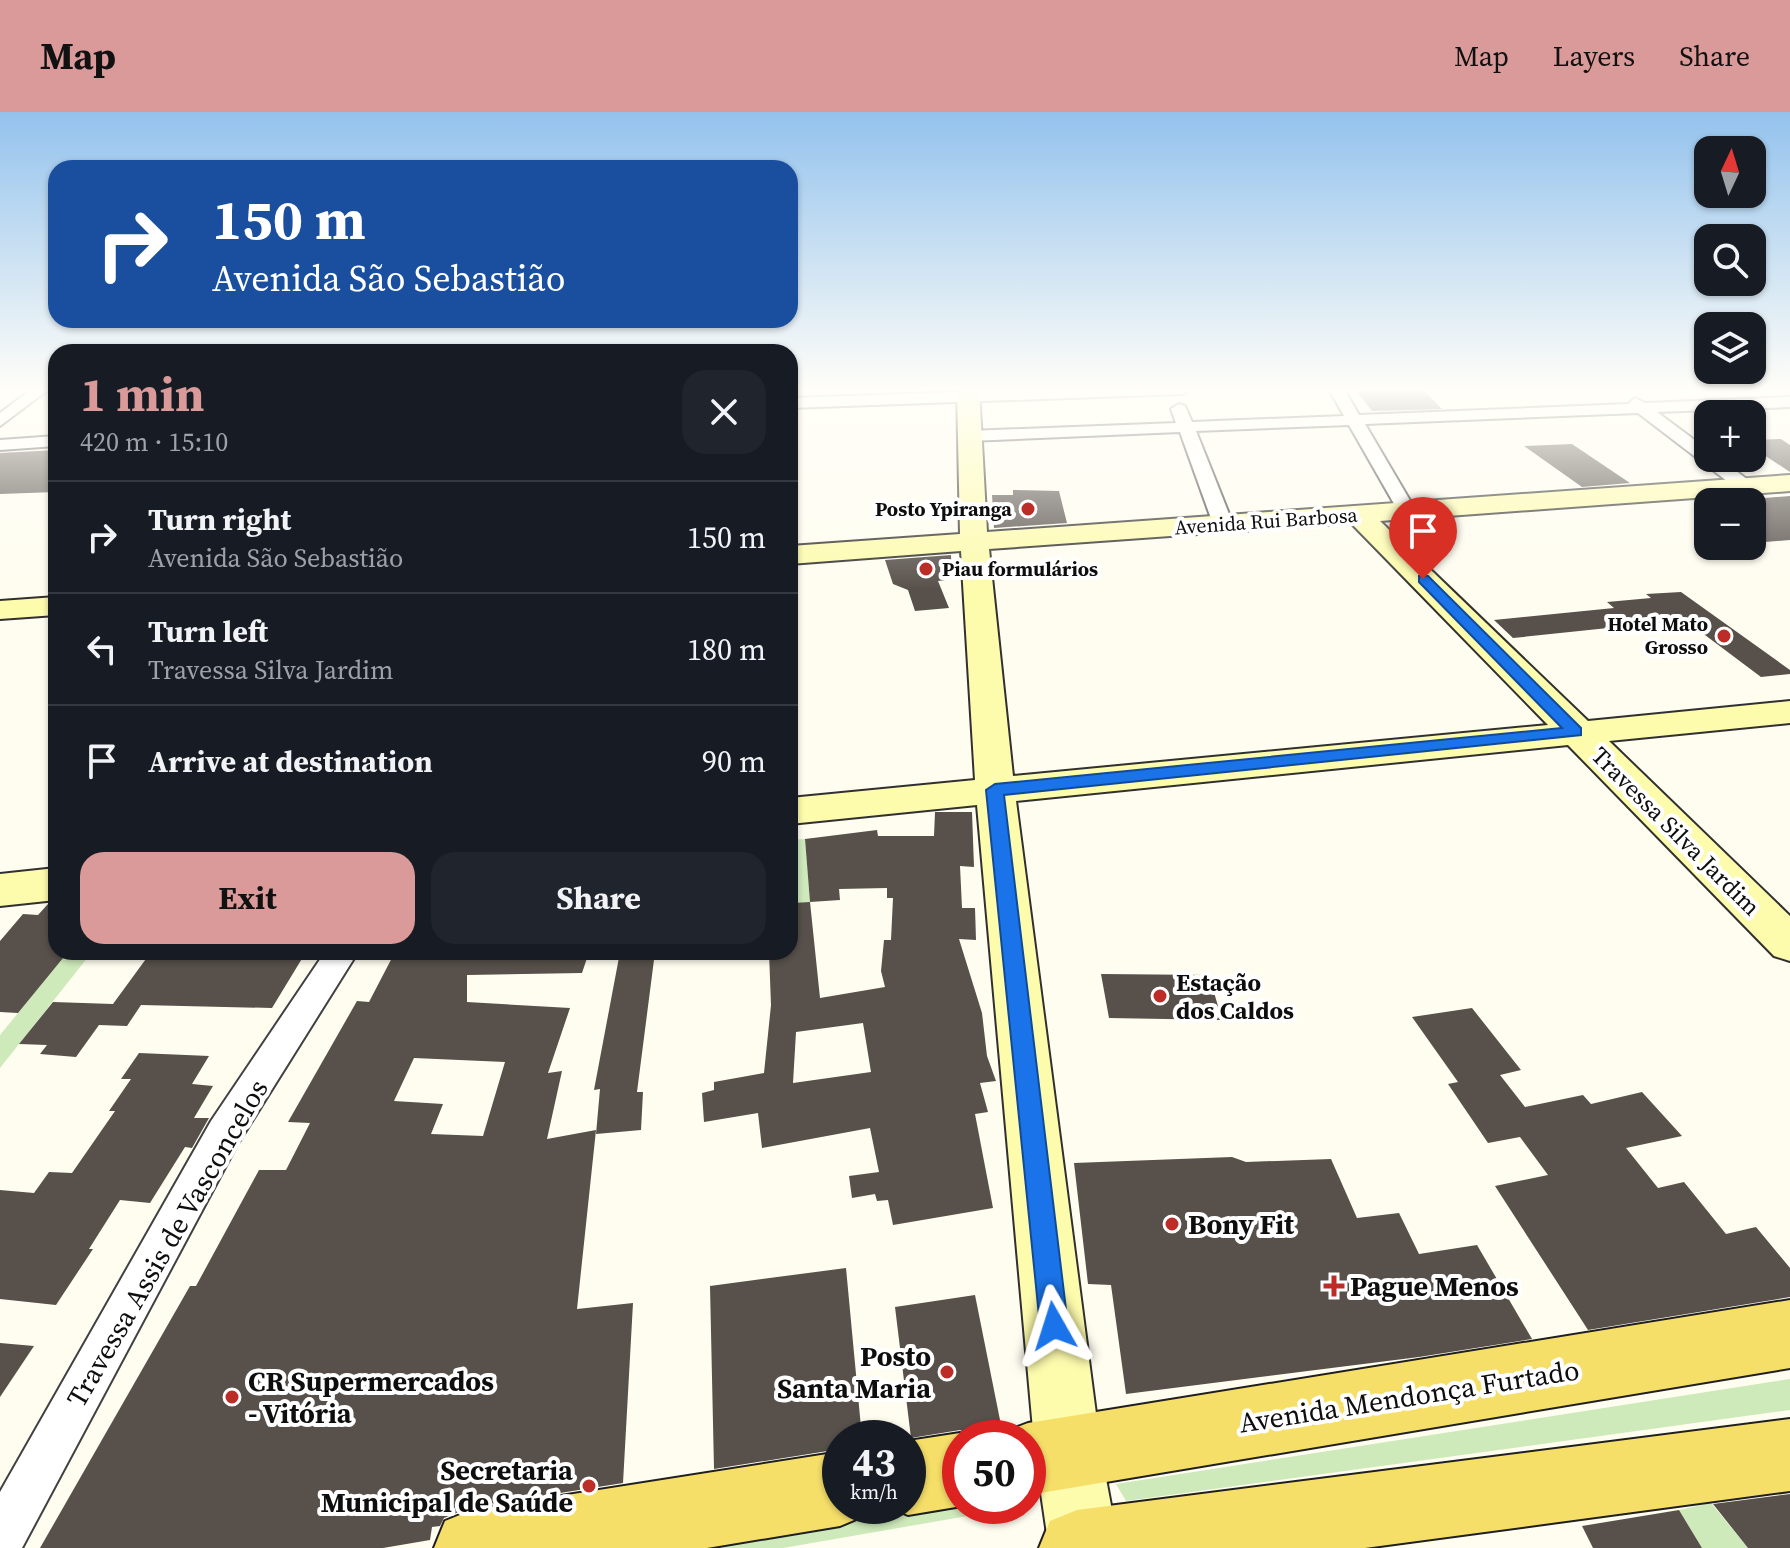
<!DOCTYPE html>
<html lang="en">
<head>
<meta charset="utf-8">
<style>
  :root { --surface:#171b24; --page:#20242c; --text:#f1f3f6; --muted:#9ea1a6; --line:#363941; --accent:#d99a99 }
  body { margin:0; font-family:"Source Serif 4",serif; background:var(--page); color:var(--text); height:100vh; display:flex; flex-direction:column; font-size:30px; white-space:nowrap }
  * { box-sizing:border-box; margin:0 }
  p { font-size:26px; color:var(--muted) }
  .icon { flex:none; width:44px; height:44px; fill:none; stroke:currentColor; stroke-width:2; stroke-linecap:round; stroke-linejoin:round }
  .map { position:relative; flex:1; overflow:hidden }
  .panel { position:absolute; left:48px; top:232px; width:750px; height:616px; display:flex; flex-direction:column; background:var(--surface); border-radius:24px; box-shadow:0 2px 6px #0004 }
  .panel>* { flex:none }
  .guide { position:absolute; left:48px; top:48px; width:750px; height:168px; border-radius:24px; box-shadow:0 2px 6px #0004; background:#1a4fa0; color:#fff; overflow:hidden }
  .needle { width:52px; rotate:4deg }
  .fabs { position:absolute; left:1694px; top:24px; display:grid; gap:16px }
  .fabs a { display:grid; place-items:center; width:72px; height:72px; border-radius:16px; background:var(--surface); box-shadow:0 2px 6px #0004; font-size:40px }
  .speed { position:absolute; left:822px; top:1308px; display:flex; gap:16px; font-size:40px; font-weight:700; text-align:center }
  .speed>* { display:grid; place-content:center; width:104px; height:104px; border-radius:50%; background:var(--surface); box-shadow:0 2px 6px #0004; line-height:1 }
  .speed small { font-size:20px; font-weight:400 }
  .speed .limit { border:12px solid #d22; background:#fff; color:#111 }
  .pin { position:absolute; display:grid; place-items:center; width:68px; height:68px; color:#fff; margin:-82px -34px; border-radius:50% 50% 50% 0; rotate:-45deg; box-shadow:0 0 8px #0007 }
  .pin .icon { rotate:45deg }
  .me { position:absolute; width:88px; margin:-44px; rotate:354deg; stroke-linejoin:round; filter:drop-shadow(0 0 6px #0008) }
  .turn { display:flex; align-items:center; gap:28px; height:168px; padding:0 32px; font-size:36px }
  .turn .icon { width:104px; height:104px; stroke-width:2.5 }
  .turn b { display:block; font-size:56px; line-height:68px }
  .round { display:grid; place-items:center; flex:none; width:84px; height:84px; border-radius:24px; background:var(--page) }
  .headline { display:flex; align-items:center; justify-content:space-between; height:136px; padding:0 32px }
  h1 { font-size:48px; font-weight:700; line-height:60px; color:var(--accent) }
  .cta { display:flex; gap:16px; margin-top:auto; padding:16px 32px }
  .cta a { flex:1; height:92px; border-radius:24px; background:var(--accent); color:#111; font-size:32px; font-weight:700; line-height:92px; text-align:center }
  .cta a+a { background:var(--page); color:var(--text) }
  ul { padding:0; list-style:none }
  li { display:flex; align-items:center; gap:24px; height:112px; padding:0 32px; border-top:2px solid var(--line) }
  li div { flex:1 }
  li b { display:block; font-size:30px }
  li em { font-style:normal }
  header { display:flex; align-items:center; gap:48px; box-sizing:border-box; height:112px; padding:0 40px; background:var(--accent); color:#111 }
  header strong { font-size:38px }
  nav { display:flex; gap:44px; margin-inline-start:auto; font-size:28px }
  .map>svg:first-child { display:block }
  .green { fill:#cee9ba }
  .building { fill:#57504b; fill-rule:evenodd }
  .lines { fill:none; stroke-linecap:round; stroke-linejoin:round }
  .street-casing { stroke:#414141; stroke-width:4 }
  .secondary-casing { stroke:#303030; stroke-width:4 }
  .primary-casing { stroke:#1f1f1f; stroke-width:4 }
  .street { fill:#fff; fill-rule:evenodd }
  .secondary { fill:#fdfbac; fill-rule:evenodd }
  .primary { fill:#f6df69; fill-rule:evenodd }
  .route { fill:#1a73e8; stroke:#114b97; stroke-width:2 }
  .poi-dot { fill:#bc2d28; stroke:#fff; stroke-width:3 }
  .labels { text-anchor:middle; dominant-baseline:central; stroke-width:8; stroke-linejoin:round; paint-order:stroke }
  .far-poi-label { font-size:20px; font-weight:bold; fill:#0e0e0e; stroke:#fff; text-anchor:end }
  .far-street-label { font-size:20px; fill:#0e0e0e; stroke:#fff }
  .street-label { font-size:24px; fill:#0e0e0e; stroke:#fff }
  .poi-label { font-size:24px; font-weight:bold; fill:#0e0e0e; stroke:#fff; text-anchor:start }
  .near-poi-label { font-size:28px; font-weight:bold; fill:#0e0e0e; stroke:#fff; text-anchor:start }
  .near-street-label { font-size:28px; fill:#0e0e0e; stroke:#fff }
</style>
</head>
<body>
<header>
<strong>Map</strong>
<nav><a>Map</a><a>Layers</a><a>Share</a></nav>
</header>
<div class="map">
<svg width="1790" height="1436" viewBox="0 0 1790 1436">
  <rect width="100%" height="100%" fill="#fffdf0"/>
  <path class="green" d="M805,727L810,790L790,791V728Z
    M68,840H92L0,956V923Z
    M1790,1267V1298L1126,1389L1116,1372Z
    M1711,1391L1748,1436H1702L1679,1398Z
    M879,1394H977L979,1402L783,1436H621Z"/>
  <path class="building" d="M1355,277H1422L1442,297L1372,299Z
    M1781,327L1790,333V360L1752,335V328Z
    M1572,332L1630,371L1582,375L1524,334Z
    M56,338V380L0,382V341Z
    M1013,378L1059,379L1067,411L994,416L992,383H1013Z
    M1790,384V428L1765,430L1752,422V387Z
    M951,443L952,467L938,469L949,496L915,499L908,478L893,472L885,448Z
    M1681,480L1790,558V562L1761,565L1685,508L1513,526L1494,508L1614,496L1607,490L1651,486L1646,482Z
    M935,700H972L974,755L960,754L962,796H975L976,828L959,827L982,901L987,944L996,969L980,971L988,1000L975,1002L993,1096L893,1113L888,1088L877,1089L875,1082L852,1086L849,1064L879,1060L870,1016L762,1036L758,1001L704,1010L702,981L714,978V970L764,961L771,893L769,840H790V791L810,790L805,727L877,718L878,724H934ZM887,776V786H893L891,828H884L881,859L885,875L820,886L810,790L840,788L839,777ZM863,911L871,960L793,971L796,920Z
    M56,791V840H68L18,901L0,900V829L23,802L38,803L48,792Z
    M151,840H306L272,896L141,893L127,914L99,913L76,945L40,942L47,933L19,932L53,890L113,892Z
    M395,840H589L582,861L467,863V890L570,896L548,961L562,959L547,1027L596,1018L577,1197L633,1191L623,1371L471,1395L444,1406L440,1414L432,1415L430,1428L383,1436H40L190,1174H196L259,1058H286L310,1011L288,1010L357,889L369,890ZM414,946L505,950L483,1024L431,1022L443,992L394,989Z
    M620,840H655L637,980H643L641,1018L596,1022L600,977L594,978Z
    M1101,862L1209,863L1222,908L1109,906Z
    M1472,896L1521,958L1500,963L1525,995L1583,983L1591,992L1642,980L1682,1024L1626,1036L1658,1076L1684,1070L1726,1122L1756,1115L1790,1156V1185L1588,1218L1495,1074L1548,1063L1520,1025L1488,1031L1448,972L1458,970L1412,905Z
    M139,941L209,944L192,972L213,974L194,1006H209L192,1036L185,1035L150,1091L120,1088L89,1137H93L56,1193L0,1187V1078L34,1081L49,1060L72,1061L115,999H109L131,967H121Z
    M1232,1045L1246,1050L1331,1047L1357,1106L1399,1101L1419,1142L1477,1133L1532,1227L1419,1245L1126,1282L1111,1173L1088,1172L1074,1051Z
    M846,1156L862,1326H840V1337L714,1357L710,1174Z
    M975,1183L1002,1318L997,1326H974L960,1318L911,1326L895,1195Z
    M0,1231L34,1234L0,1285Z
    M1790,1382V1436H1748L1713,1392Z
    M1679,1398L1702,1436H1593L1582,1414Z"/>
  <g class="lines">
    <g class="street-casing">
      <path id="street" d="M32,277H49L0,314V301Z
        M1050,277H1189L1182,282L790,296V286Z
        M1329,277H1344L1359,303L1628,292L1635,286L1645,291L1790,285V295L1657,300L1708,338V346H1719L1752,371L1755,375L1746,380L1740,379L1638,301L1365,312L1415,397L1406,403L1397,397L1349,313L1196,319L1233,412L1223,418L1213,412L1180,320L969,329L961,324L969,319L1176,311L1171,297L1179,292L1185,294L1192,310L1344,304Z
        M56,324V334L0,338V328Z
        M325,840H358L237,1033L22,1436H0V1380L211,1009Z"/>
    </g>
    <g class="secondary-casing">
      <path id="secondary" d="M957,277H979L987,420L1790,363V379L1380,409L1588,609L1790,589V611L1609,629L1790,804V849L1774,844L1568,633L1016,689L1101,1340L1119,1436H1049L1035,1340L977,693L790,712V686L975,668L961,439L790,452V434L960,422ZM1351,411L1548,613L1013,664L989,437Z
        M56,485V503L0,507V489Z
        M56,756V788L0,794V762Z"/>
    </g>
    <g class="primary-casing">
      <path id="primary" d="M1790,1188V1256L1028,1383V1326H1000L1002,1321L1028,1311Z
        M1790,1307V1379L1365,1436H1039L1050,1409L1077,1398Z
        M960,1321L971,1326H960L962,1394L908,1403L887,1394H908V1329Z
        M840,1340V1394H870L866,1403L840,1414L707,1436H434L445,1409L472,1398Z"/>
    </g>
    <use href="#street" class="street"/>
    <use href="#secondary" class="secondary"/>
    <use href="#primary" class="primary"/>
  </g>
  <linearGradient id="sky" x2="0" y2="1"><stop stop-color="#93c2ed"/><stop offset="0.58" stop-color="#fffef8"/><stop offset="1" stop-color="#fffef8" stop-opacity="0"/></linearGradient>
  <rect width="1790" height="478" fill="url(#sky)"/>
  <path class="route" d="M1419,464H1428L1581,616V623L1004,683L1068,1214L1064,1224L1054,1228L1044,1224L1040,1214L986,678L995,672L1562,616L1419,470Z"/>
  <g class="poi-dot">
    <circle cx="1028" cy="397" r="8"/>
    <circle cx="926" cy="457" r="8"/>
    <circle cx="1724" cy="524" r="8"/>
    <circle cx="1160" cy="884" r="8"/>
    <circle cx="1172" cy="1112" r="8"/>
    <path d="M1330 1162h8v8h8v8h-8v8h-8v-8h-8v-8h8z"/>
    <circle cx="947" cy="1260" r="8"/>
    <circle cx="232" cy="1285" r="8"/>
    <circle cx="589" cy="1374" r="8"/>
  </g>
  <g class="labels">
    <g class="far-poi-label">
      <text x="1012" y="397">Posto Ypiranga</text>
      <text x="942" y="457" text-anchor="start">Piau formulários</text>
      <text x="1708" y="512">Hotel Mato<tspan x="1708" dy="23">Grosso</tspan></text>
    </g>
    <g class="far-street-label">
      <text transform="translate(1266 409) rotate(-4)">Avenida Rui Barbosa</text>
    </g>
    <g class="street-label">
      <text transform="translate(1676 719) rotate(45)">Travessa Silva Jardim</text>
    </g>
    <g class="poi-label">
      <text x="1176" y="870">Estação<tspan x="1176" dy="28">dos Caldos</tspan></text>
    </g>
    <g class="near-poi-label">
      <text x="1188" y="1112">Bony Fit</text>
      <text x="1350" y="1174">Pague Menos</text>
      <text x="931" y="1244" text-anchor="end">Posto<tspan x="931" dy="32">Santa Maria</tspan></text>
      <text x="248" y="1269">CR Supermercados<tspan x="248" dy="32">- Vitória</tspan></text>
      <text x="573" y="1358" text-anchor="end">Secretaria<tspan x="573" dy="32">Municipal de Saúde</tspan></text>
    </g>
    <g class="near-street-label">
      <text transform="translate(167 1131) rotate(-60)">Travessa Assis de Vasconcelos</text>
      <text transform="translate(1409 1284) rotate(-9)">Avenida Mendonça Furtado</text>
    </g>
  </g>
</svg>
<div class="fabs">
<a><svg class="needle" viewBox="-14 -14 28 28"><path d="M0-13l5 13h-10z" fill="#e53935"/><path d="M0 13l5-13h-10z" fill="#9ea1a6"/></svg></a>
<a><svg class="icon" aria-label="search" viewBox="0 0 24 24"><circle cx="10" cy="10" r="6"/><path d="M15 15l6 6"/></svg></a>
<a><svg class="icon" aria-label="layers" viewBox="0 0 24 24"><path d="M12 4l9 5-9 5-9-5zM3 14l9 5 9-5"/></svg></a>
<a>+</a>
<a>−</a>
</div>
<div class="speed"><div>43<small>km/h</small></div><div class="limit">50</div></div>
<div class="pin" style="left:1423px;top:467px;background:#d93025"><svg class="icon" aria-label="arrive" viewBox="0 0 24 24"><path d="M6 21V4h12l-3 4 3 4H6"/></svg></div>
<svg class="me" style="left:1054px;top:1214px" viewBox="-20 -20 40 40"><path d="M0-17L14 15 0 8-14 15z" fill="#1a73e8" stroke="#fff" stroke-width="4"/></svg>
<div class="guide">
<div class="turn"><svg class="icon" aria-label="right" viewBox="0 0 24 24"><path d="M7 20v-9h11M14 6l5 5-5 5"/></svg><div><b>150 m</b>Avenida São Sebastião</div></div>
</div>
<section class="panel">
<div class="headline"><div><h1>1 min</h1><p>420 m · 15:10</p></div><a class="round"><svg class="icon" aria-label="close" viewBox="0 0 24 24"><path d="M6 6l12 12M18 6L6 18"/></svg></a></div>
<ul>
<li><svg class="icon" aria-label="right" viewBox="0 0 24 24"><path d="M7 20v-9h11M14 6l5 5-5 5"/></svg><div><b>Turn right</b><p>Avenida São Sebastião</p></div><em>150 m</em></li>
<li><svg class="icon" aria-label="left" viewBox="0 0 24 24"><path d="M17 20v-9H6M10 6l-5 5 5 5"/></svg><div><b>Turn left</b><p>Travessa Silva Jardim</p></div><em>180 m</em></li>
<li><svg class="icon" aria-label="arrive" viewBox="0 0 24 24"><path d="M6 21V4h12l-3 4 3 4H6"/></svg><div><b>Arrive at destination</b></div><em>90 m</em></li>
</ul>
<div class="cta"><a>Exit</a><a>Share</a></div>
</section>
</div>
</body>
</html>
